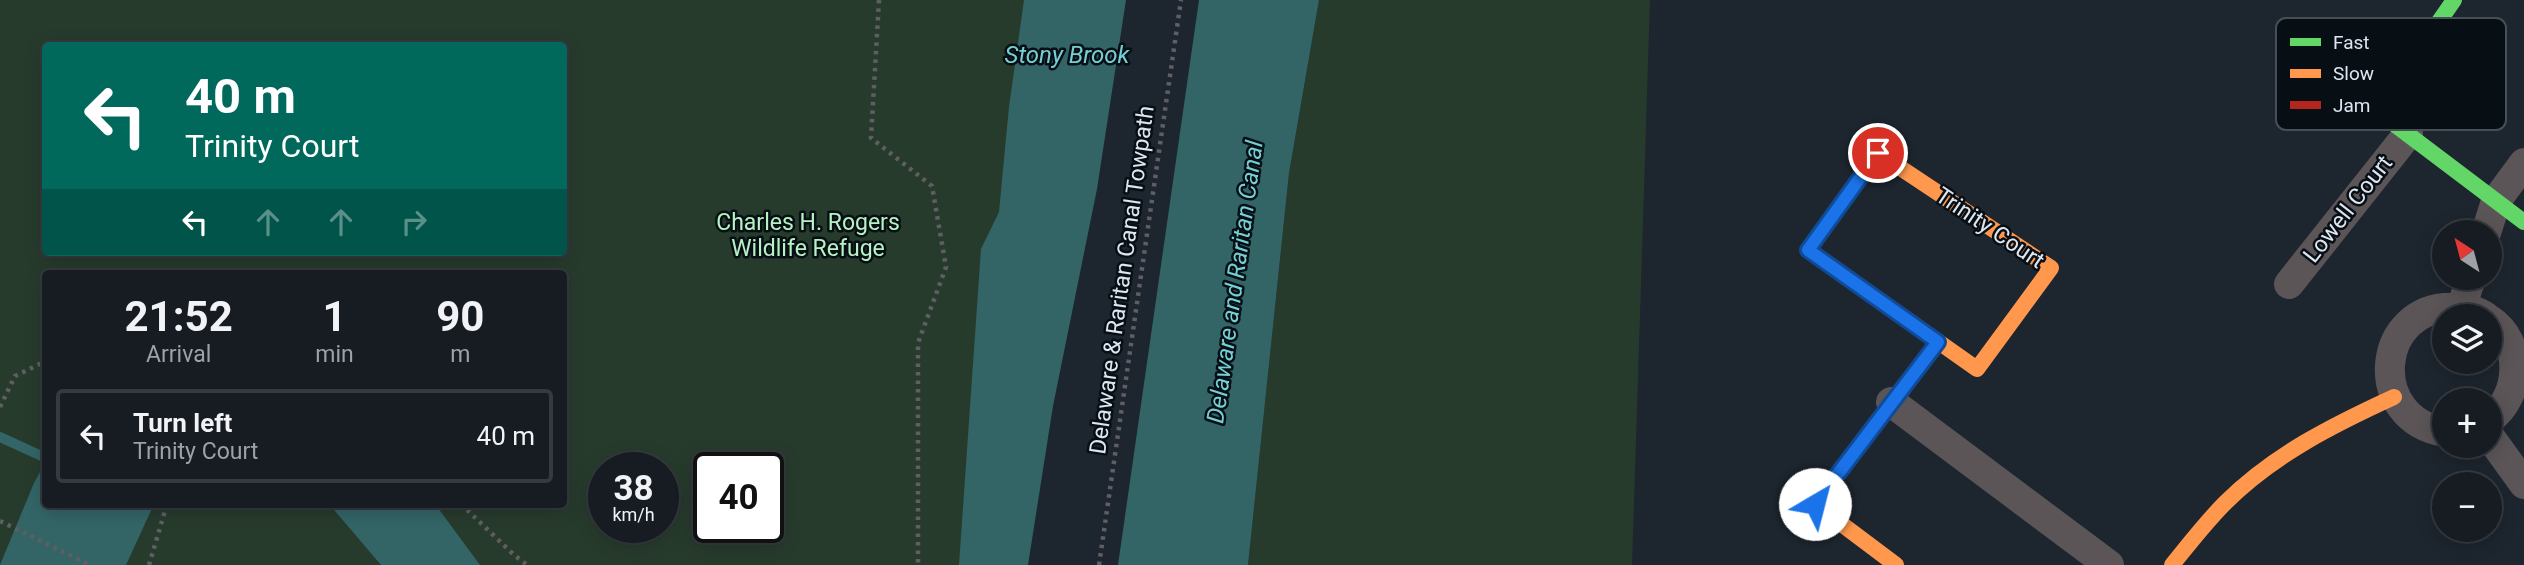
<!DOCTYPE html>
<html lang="en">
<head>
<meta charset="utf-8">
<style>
  :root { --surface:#161c22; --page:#1f252a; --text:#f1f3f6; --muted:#9ea1a5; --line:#353a40 }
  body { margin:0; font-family:Roboto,sans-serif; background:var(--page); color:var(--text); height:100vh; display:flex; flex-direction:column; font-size:26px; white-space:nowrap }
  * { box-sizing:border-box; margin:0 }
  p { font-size:23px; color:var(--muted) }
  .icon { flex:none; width:38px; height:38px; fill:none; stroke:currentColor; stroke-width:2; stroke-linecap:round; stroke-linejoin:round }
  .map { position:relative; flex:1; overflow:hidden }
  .side { position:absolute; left:42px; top:270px; width:525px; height:238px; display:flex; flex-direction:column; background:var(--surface); border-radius:7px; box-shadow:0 4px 18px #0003,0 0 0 2px var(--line) }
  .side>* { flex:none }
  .banner { position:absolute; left:42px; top:42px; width:525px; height:214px; border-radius:7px; box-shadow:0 4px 18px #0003,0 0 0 2px var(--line); background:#00695c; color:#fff; overflow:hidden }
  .needle { width:46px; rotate:324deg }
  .tools { position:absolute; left:2432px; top:220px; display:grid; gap:14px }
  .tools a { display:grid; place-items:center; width:70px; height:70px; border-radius:50%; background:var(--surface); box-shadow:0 4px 18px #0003,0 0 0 2px var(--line); font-size:35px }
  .speed { position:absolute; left:588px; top:452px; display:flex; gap:14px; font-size:35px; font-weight:700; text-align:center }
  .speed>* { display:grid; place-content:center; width:91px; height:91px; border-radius:50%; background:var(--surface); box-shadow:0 4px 18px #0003,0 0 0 2px var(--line); line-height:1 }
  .speed small { font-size:18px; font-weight:400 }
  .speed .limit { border:4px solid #111; border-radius:10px; background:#fff; color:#111 }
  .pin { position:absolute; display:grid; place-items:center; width:60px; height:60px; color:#fff; margin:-30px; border:4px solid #fff; border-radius:50%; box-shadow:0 2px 7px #0007 }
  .me { position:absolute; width:77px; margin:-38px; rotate:37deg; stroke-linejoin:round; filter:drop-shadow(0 0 5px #0008) }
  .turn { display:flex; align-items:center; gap:24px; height:147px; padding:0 28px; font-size:32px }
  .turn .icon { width:91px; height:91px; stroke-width:2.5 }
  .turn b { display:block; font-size:49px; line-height:60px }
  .lanes { display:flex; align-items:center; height:66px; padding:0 28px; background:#0003; justify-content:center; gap:35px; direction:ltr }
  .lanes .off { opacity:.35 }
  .eta { display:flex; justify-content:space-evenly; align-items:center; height:119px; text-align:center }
  .eta b { font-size:42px; font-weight:700; line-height:49px }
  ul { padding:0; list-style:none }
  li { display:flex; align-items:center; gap:21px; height:94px; margin:0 14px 10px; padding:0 14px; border:4px solid var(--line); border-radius:7px }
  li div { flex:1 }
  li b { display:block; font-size:26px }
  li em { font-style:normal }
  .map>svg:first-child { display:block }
  .green { fill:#273b2d; fill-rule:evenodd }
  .water { fill:#336567 }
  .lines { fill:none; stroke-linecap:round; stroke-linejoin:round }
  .stream { stroke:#336567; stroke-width:10 }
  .path { stroke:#5f5e62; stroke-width:4.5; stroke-dasharray:3.5 5; stroke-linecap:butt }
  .street { stroke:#5b5558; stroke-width:30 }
  .fast { stroke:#63d668; stroke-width:16 }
  .slow { stroke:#ff974d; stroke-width:16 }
  .jam { stroke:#b3261e; stroke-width:16 }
  .route-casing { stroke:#114b97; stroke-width:18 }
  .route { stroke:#1a73e8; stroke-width:12 }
  .labels { text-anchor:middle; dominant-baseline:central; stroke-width:5; stroke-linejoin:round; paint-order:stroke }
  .street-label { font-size:23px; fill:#dde6f1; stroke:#070e14 }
  .park-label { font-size:23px; fill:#b6f2c4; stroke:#070e14 }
  .water-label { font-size:24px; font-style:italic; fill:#75d0d5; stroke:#070e14 }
  .key { fill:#070e14; stroke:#474f56; stroke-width:2 }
  .key-label { font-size:19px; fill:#dde6f1 }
</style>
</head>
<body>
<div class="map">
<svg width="2524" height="565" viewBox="0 0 2524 565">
  <rect width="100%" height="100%" fill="#1d252e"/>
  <path class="green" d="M0,0H1073L1007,565H0ZM46,46H564V252H46ZM46,273H564V504H46ZM604,467H663V527H604ZM709,467H768V527H709Z
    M1319,0H1650L1632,565H1248L1289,173Z"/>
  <path class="water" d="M1024,0H1126L1097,189L1053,406L1028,565H959L981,249L999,212L1009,107Z
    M1199,0H1319L1289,173L1248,565H1118Z
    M45,463L46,504H154L126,565H0L34,483Z
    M329,504H435L480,565H381Z"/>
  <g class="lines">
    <path class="stream" d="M0,437L46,458"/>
    <path class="path" d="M879,0L871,138L932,186L946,267L918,343V565
      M0,407L15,376L46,361
      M461,504L513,554L527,565
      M0,521L90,565
      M149,565L167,504
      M1099,565L1181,0"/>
    <path class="street" d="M2486,233L2496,201L2524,163
      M2289,284L2408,134
      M2461,309L2471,278
      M2490,320C2524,343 2521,396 2490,419
      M1891,402L2109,565
      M2445,432C2365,420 2375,303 2456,308C2467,309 2476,310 2486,317
      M2490,437L2524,484"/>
    <path class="fast" d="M2454,0L2377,111L2524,222"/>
    <path class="slow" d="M1814,254L1977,369L2051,268L1878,153
      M1896,565L1815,504L1938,342
      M2172,565C2189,544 2206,522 2225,503C2273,455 2333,425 2394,397"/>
    <path class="jam" d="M1814,254L1808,250L1878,153"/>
  </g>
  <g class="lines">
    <g class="route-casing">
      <path id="route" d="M1815,504L1938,342L1808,250L1878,153"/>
    </g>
    <use href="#route" class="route"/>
  </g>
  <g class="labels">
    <g class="street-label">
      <text transform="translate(2348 209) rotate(-52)">Lowell Court</text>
      <text transform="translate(1990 228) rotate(34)">Trinity Court</text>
      <text transform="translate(1122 280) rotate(-82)">Delaware &amp; Raritan Canal Towpath</text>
    </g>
    <g class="park-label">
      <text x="808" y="222">Charles H. Rogers<tspan x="808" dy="26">Wildlife Refuge</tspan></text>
    </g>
    <g class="water-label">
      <text x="1067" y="55">Stony Brook</text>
      <text transform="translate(1235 282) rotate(-82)">Delaware and Raritan Canal</text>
    </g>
  </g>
  <rect x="2276" y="18" width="230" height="112" rx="10" class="key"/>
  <rect x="2290" y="38" width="31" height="8" fill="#63d668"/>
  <rect x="2290" y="69" width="31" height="9" fill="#ff974d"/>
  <rect x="2290" y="101" width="31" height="8" fill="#b3261e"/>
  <g class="key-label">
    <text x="2333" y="49">Fast</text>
    <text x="2333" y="80">Slow</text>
    <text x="2333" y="112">Jam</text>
  </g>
</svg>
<div class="tools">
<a><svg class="needle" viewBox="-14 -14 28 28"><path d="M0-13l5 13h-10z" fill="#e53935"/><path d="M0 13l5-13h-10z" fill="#9ea1a5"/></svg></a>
<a><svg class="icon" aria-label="layers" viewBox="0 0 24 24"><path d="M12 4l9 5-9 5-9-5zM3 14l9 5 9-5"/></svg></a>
<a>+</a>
<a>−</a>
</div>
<div class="speed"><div>38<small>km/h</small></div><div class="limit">40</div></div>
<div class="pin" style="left:1878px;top:153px;background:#d93025"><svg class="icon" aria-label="arrive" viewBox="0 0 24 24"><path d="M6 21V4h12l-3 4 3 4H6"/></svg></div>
<svg class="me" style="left:1815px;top:504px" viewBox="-20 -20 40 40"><circle r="19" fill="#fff"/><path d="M0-13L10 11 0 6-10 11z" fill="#1a73e8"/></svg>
<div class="banner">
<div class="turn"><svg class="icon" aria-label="left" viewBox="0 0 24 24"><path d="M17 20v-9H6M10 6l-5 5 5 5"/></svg><div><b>40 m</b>Trinity Court</div></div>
<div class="lanes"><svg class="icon" aria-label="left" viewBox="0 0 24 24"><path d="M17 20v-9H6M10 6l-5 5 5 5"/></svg><svg class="icon off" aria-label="ahead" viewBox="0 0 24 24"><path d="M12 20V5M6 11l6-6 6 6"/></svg><svg class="icon off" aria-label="ahead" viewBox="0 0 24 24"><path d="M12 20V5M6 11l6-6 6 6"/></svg><svg class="icon off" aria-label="right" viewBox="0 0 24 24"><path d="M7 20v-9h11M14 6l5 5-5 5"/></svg></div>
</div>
<section class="side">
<div class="eta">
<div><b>21:52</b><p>Arrival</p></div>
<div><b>1</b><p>min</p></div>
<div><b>90</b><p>m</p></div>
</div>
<ul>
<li><svg class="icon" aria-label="left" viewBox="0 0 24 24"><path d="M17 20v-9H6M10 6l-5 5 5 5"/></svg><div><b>Turn left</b><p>Trinity Court</p></div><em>40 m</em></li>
</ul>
</section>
</div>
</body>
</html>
